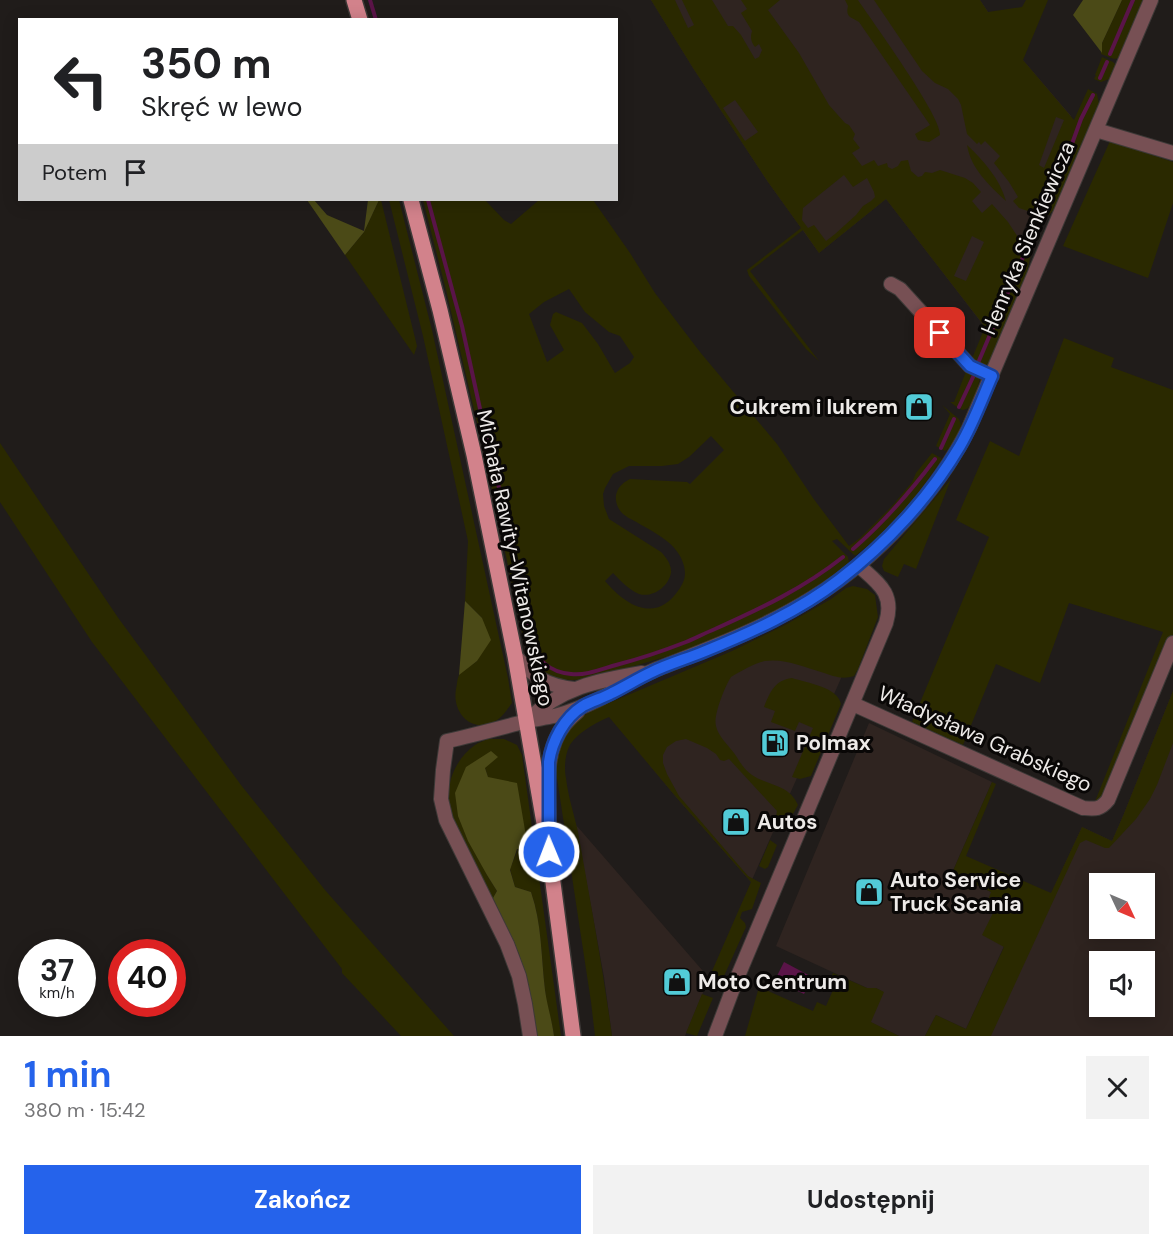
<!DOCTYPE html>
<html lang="pl">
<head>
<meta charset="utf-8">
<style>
  :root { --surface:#fff; --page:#f2f2f2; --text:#202124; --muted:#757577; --accent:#2563eb }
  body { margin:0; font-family:"DM Sans",sans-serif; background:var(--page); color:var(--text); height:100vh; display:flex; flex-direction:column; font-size:22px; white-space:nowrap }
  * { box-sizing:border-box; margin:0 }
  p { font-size:20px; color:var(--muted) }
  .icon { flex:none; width:33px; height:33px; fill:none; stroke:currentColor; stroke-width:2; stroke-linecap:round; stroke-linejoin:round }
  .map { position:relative; height:1036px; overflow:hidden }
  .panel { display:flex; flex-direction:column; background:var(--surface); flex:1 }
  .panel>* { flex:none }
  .guide { position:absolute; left:18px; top:18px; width:600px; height:183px; border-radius:0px; box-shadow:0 3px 15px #0003; background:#fff; color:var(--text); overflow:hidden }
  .needle { width:39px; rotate:134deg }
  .controls { position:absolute; left:1089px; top:873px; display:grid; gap:12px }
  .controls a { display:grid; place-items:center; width:66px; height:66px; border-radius:0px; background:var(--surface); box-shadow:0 3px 15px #0003; font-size:30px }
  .speed { position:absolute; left:18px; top:939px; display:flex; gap:12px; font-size:30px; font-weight:700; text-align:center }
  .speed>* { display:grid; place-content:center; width:78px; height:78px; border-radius:50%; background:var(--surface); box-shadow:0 3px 15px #0003; line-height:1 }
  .speed small { font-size:15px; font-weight:400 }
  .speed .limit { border:9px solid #d22; background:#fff; color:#111 }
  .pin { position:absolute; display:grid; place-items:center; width:51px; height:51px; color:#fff; margin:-26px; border-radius:12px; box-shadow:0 3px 9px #0006 }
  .me { position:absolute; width:66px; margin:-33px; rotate:359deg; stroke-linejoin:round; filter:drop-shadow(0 0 4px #0008) }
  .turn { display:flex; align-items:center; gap:21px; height:126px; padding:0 24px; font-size:27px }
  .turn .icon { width:78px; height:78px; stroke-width:2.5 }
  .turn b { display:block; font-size:42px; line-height:51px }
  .then { display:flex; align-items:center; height:57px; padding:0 24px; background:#0003; gap:12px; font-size:22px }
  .round { display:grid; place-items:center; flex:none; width:63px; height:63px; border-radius:0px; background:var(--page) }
  .summary { display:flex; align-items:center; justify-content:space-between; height:102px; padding:0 24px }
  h1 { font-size:36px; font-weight:700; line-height:45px; color:var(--accent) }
  .action { display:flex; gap:12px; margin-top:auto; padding:12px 24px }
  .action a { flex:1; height:69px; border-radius:0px; background:var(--accent); color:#fff; font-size:24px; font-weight:700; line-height:69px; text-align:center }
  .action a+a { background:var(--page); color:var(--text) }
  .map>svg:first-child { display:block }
  .built { fill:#2f2420; fill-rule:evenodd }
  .green { fill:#2a2900; fill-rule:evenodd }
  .forest { fill:#4b4a17 }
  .water { fill:#5a1448 }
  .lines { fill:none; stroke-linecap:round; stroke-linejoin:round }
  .stream { stroke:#5a1448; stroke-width:4 }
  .minor-casing { stroke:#3d3937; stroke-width:16 }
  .major-casing { stroke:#3d3937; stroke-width:18 }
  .minor { stroke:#775054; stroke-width:14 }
  .major { stroke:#d2828b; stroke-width:15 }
  .route-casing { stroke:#184099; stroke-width:15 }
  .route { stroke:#2563eb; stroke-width:10 }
  .labels { text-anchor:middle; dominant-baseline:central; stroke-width:6; stroke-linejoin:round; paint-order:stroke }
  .street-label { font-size:21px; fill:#edeae8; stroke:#090706 }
  .poi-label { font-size:21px; font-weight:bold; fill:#edeae8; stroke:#090706; text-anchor:start }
</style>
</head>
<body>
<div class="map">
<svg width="1173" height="1036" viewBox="0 0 1173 1036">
  <rect width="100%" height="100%" fill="#201c1a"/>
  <path class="built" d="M651,0H980L1012,47L1071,116L984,326L886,199L819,253L768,182L693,68Z
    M755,648L846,667L751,882L676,797L609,716Z
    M1173,691V1036H985L1082,827L1112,841L1123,816ZM1100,884H1144V928H1100ZM1100,962H1144V1006H1100Z
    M869,723L992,782L952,873L991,892L997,904L1004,946L966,1029L936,1015L925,1036H899L870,1022L883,992L876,988H867L776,946Z
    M576,825L709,978L685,1036H612L604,977Z"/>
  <path class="green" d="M651,0H675L688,28L694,25L682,0H712L728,26H733L741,35L755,59L759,57L762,50L759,44L755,47C751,42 750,37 752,31L741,13L747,9L741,0H780L768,10L799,53L829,105L845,123L849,125L855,134L853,139L860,148L852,153L862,166L874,160L878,166L887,163L888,167L892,169L898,166L901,161L908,160L911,171L918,177L922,176L925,172L932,173L940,170L965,178L973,183L981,192L972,201L982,213L992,204L1008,222L1023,245L1031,254L1026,277L991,361L984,366L971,361L985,327L886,199L819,253L803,230L750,271L819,361L806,349L749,276L747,270L801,228L768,182L693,68ZM735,100L758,132L745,141L723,108ZM844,175L853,187L867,178L874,192L875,197L871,201L863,206L856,215L835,234L826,241L814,225L808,228L802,220L803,208ZM972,236L984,242L966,281L954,276Z
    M845,0H858C872,21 942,117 940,135L929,142L918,140L915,134L930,125L859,22C852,17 845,18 848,6Z
    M874,0H980L988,12L1022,7L1026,0H1048L1023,60L1074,120L1088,89L1097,94L1099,104L1055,208L1049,215L1041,217L1034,213L1019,208L1013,201L1018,197L1009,182L994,163L1000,156L985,141L981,145L979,142L977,144L967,134L961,105L958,99L948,89L935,83L922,71ZM1056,117L1064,120L1044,168L1039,165Z
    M1122,0H1143L1119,58L1114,59L1101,54L1102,43Z
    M1102,57L1113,62L1116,65L1109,79L1101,82L1094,79L1096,75H1095Z
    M1110,141L1173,162V203L1148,278L1063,246Z
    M967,145C983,160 1000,179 1006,201C989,185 971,169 967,145Z
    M379,200H381L417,346L414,355L345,255L364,232Z
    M389,200H399L432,330L508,678L512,703C506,711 501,719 492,723C469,732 452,711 456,689C457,686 457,679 459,675C462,670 472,665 477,661L482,618L465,601L468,541L423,336Z
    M423,200H485L504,220L511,224L539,200H593L630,253L655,293L700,352L777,444L813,498L849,546L860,538L892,506L912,482L916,473L932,453L941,458V460C918,495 891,530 856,555H854L837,539L832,541L848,557L849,564C781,616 702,649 619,670C601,675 580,683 561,679C541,675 528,657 523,638L487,465L446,290ZM569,289L585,312L609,332L620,336L634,357L630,363L615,373L598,344L582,323L556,312L553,314L550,325L564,350L547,362L529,314L544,302ZM711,436L724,450L690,484L687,482L630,479C624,482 619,486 617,492C614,498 617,508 622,513C626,517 633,520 638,523C655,533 679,544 684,566C686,575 685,580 680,588C657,624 627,607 605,581L613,573C620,580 629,590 639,594C653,598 668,587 671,573C672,565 666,557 661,552L609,519L604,506L603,494L605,488L613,474L629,466H662L678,464L689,457Z
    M1064,338L1114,358L1111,367L1173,390V636L1105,800L1094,804L1163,632L1069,603L1040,683L996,664L963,745L912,722L989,537L956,520L990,441L1019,456Z
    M967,369L980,376C980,382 973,403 968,408C967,409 965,409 963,410L958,408L950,402H954Z
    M942,405L959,419L961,425C958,434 953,447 945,451L936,446L950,414Z
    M0,443L119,619L241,785L325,890L454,1036H401L342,973V969L92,642L0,502Z
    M951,479L916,569L904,564L898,577L884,571L882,566L884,559Z
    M853,586L867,589L875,595L878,617L858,669L854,676C842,680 833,676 821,672C804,667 784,658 765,661C756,662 739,672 731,677C725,686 713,716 716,726C718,736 728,745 734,753C739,760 744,770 752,775C768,786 789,784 798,805L789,821L776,816L777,811L729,759L724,761L720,760L716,754L707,748L686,739L676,741L667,747L663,755V763L667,774L679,796L748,876L761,883L752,909L742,912L740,918L745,923L746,927L720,985L718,986L713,983L709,978L751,882L676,797L609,717C597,722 575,734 569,747C565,755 564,769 566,778C568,796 574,814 578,832C590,900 603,968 612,1036H595L591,1002L555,765C557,757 557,747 561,740C568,723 586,714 602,706L732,651L785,625L831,599L846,588Z
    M792,678C807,683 838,687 841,704L811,776L800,779L792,777L813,728L799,722L795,731L771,722L775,711L764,707C770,692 775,680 792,678Z
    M1173,691V743L1157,785L1150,799L1136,819L1109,848H1105L1086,840L1080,843L991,1036H925L936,1015L966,1029L1004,947L982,935L997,905L988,900L991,892L952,873L992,782L996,784L966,856L1051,893L1082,827L1112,841L1123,816Z
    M488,739H504L517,745L522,755L561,1036H554C552,1020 546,1005 545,990C541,957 542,924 531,892L515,887L510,869L518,849L528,847L488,777L485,768L466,767L487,875L497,891L493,898C479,873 456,838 450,810C444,786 455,759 475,745C479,742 484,741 488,739Z
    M770,840L777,845L768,867L765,869L759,866Z
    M833,973L867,988H876L884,992L871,1022L899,1036H745L759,987L813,1011L817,1002L826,1006L833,990L827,987Z
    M702,994L713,998L697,1036L686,1033Z"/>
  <path class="forest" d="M1083,0H1122L1102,43V53L1073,15Z
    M307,200H314L327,215L364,231L368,200H379L364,232L345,255Z
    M465,601L482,618L491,640L477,661L459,675Z
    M491,751L498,757L485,768L488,777L517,783L528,848L517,849L510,870L515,887L531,892C542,924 541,956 545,990C547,1005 552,1020 554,1036H535L530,1001L519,954L493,898L497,891L487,875L468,841L458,816L455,793L466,767Z"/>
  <path class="water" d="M784,962L812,977L804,994L775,980Z"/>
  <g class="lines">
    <path class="stream" d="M370,0L376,20
      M1110,54L1133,0
      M1100,78L1107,62
      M1069,152L1081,119L1093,95
      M428,200L462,326L492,464L500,491L530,638C536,659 548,672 571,674C585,676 602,669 616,665C639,659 663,651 686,642C696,638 705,633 715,629C760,609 804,588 843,557
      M1042,212L1057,178L1061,174L1067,158
      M978,363L1026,250
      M959,407L974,375
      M941,448L954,419
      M853,549C884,522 911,491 935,459"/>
    <g class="minor-casing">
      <path id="minor" d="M1096,130L1173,153
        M891,284L900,289L970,366L992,376
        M515,656C535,677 544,685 574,689
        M853,704L1083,808C1095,809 1100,810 1108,800L1173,643
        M527,721C559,688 599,680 642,673
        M549,826C549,792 542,752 565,724C569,719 574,715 578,711
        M530,1036L525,1004L519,976L507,944L446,820L441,799L443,770L447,741C474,735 500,728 527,721C536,719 545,718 554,716C564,714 574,710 584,706C609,696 632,679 657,669C711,648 765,628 814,597C876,559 937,493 969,428L1151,0
        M715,1036L735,983L886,623C895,593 878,583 858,565"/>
    </g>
    <g class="major-casing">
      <path id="major" d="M354,0L360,20
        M411,200L440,310L474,455L515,656L549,852L573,1036"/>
    </g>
    <use href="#minor" class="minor"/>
    <use href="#major" class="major"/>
  </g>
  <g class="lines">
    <g class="route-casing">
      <path id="route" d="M549,852V762C552,741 564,718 583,706C592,701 603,698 612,693C626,686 639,678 652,672C668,664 686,659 703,652C750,633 799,611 839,580C886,544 930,497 960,446C973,424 982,399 992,376L970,366L940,333"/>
    </g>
    <use href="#route" class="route"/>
  </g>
  <defs>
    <g id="shop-square" transform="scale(1.5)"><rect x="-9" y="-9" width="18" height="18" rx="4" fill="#52cbd7" stroke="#090706"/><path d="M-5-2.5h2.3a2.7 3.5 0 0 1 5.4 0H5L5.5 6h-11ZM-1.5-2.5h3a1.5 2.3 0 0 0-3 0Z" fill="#111"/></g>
    <g id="fuel-square" transform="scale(1.5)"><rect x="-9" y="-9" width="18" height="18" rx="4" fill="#52cbd7" stroke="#090706"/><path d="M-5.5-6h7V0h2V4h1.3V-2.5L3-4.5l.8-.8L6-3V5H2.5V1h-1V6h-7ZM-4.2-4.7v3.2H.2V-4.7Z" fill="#111"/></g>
  </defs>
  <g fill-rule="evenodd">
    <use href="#shop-square" x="919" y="407"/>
    <use href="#fuel-square" x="775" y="743"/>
    <use href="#shop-square" x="736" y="822"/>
    <use href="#shop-square" x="869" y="892"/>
    <use href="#shop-square" x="677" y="982"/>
  </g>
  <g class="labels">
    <g class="street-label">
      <text transform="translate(1028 238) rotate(-67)">Henryka Sienkiewicza</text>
      <text transform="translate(515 558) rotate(78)">Michała Rawity-Witanowskiego</text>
      <text transform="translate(985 739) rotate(24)">Władysława Grabskiego</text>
    </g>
    <g class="poi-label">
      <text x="898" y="407" text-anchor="end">Cukrem i lukrem</text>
      <text x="796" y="743">Polmax</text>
      <text x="757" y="822">Autos</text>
      <text x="890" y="880">Auto Service<tspan x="890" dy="24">Truck Scania</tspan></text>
      <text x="698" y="982">Moto Centrum</text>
    </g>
  </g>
</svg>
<div class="controls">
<a><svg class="needle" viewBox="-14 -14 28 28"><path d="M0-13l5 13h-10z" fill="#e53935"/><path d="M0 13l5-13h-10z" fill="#757577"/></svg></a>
<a><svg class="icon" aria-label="sound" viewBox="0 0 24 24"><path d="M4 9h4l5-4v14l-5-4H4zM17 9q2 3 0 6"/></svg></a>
</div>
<div class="speed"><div>37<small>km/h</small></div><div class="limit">40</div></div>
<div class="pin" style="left:940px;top:333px;background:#d93025"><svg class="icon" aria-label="arrive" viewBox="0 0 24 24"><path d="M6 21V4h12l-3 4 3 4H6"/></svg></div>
<svg class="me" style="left:549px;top:852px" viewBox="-20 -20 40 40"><circle r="17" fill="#2563eb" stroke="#fff" stroke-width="3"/><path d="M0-11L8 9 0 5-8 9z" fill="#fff"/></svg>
<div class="guide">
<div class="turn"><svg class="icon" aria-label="left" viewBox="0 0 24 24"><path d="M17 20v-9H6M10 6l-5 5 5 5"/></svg><div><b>350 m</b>Skręć w lewo</div></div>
<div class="then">Potem<svg class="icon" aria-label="arrive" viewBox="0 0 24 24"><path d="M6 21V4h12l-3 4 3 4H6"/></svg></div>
</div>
</div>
<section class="panel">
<div class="summary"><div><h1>1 min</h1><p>380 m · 15:42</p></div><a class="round"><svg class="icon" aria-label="close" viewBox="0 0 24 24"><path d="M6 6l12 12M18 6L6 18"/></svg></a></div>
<div class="action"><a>Zakończ</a><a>Udostępnij</a></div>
</section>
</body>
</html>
